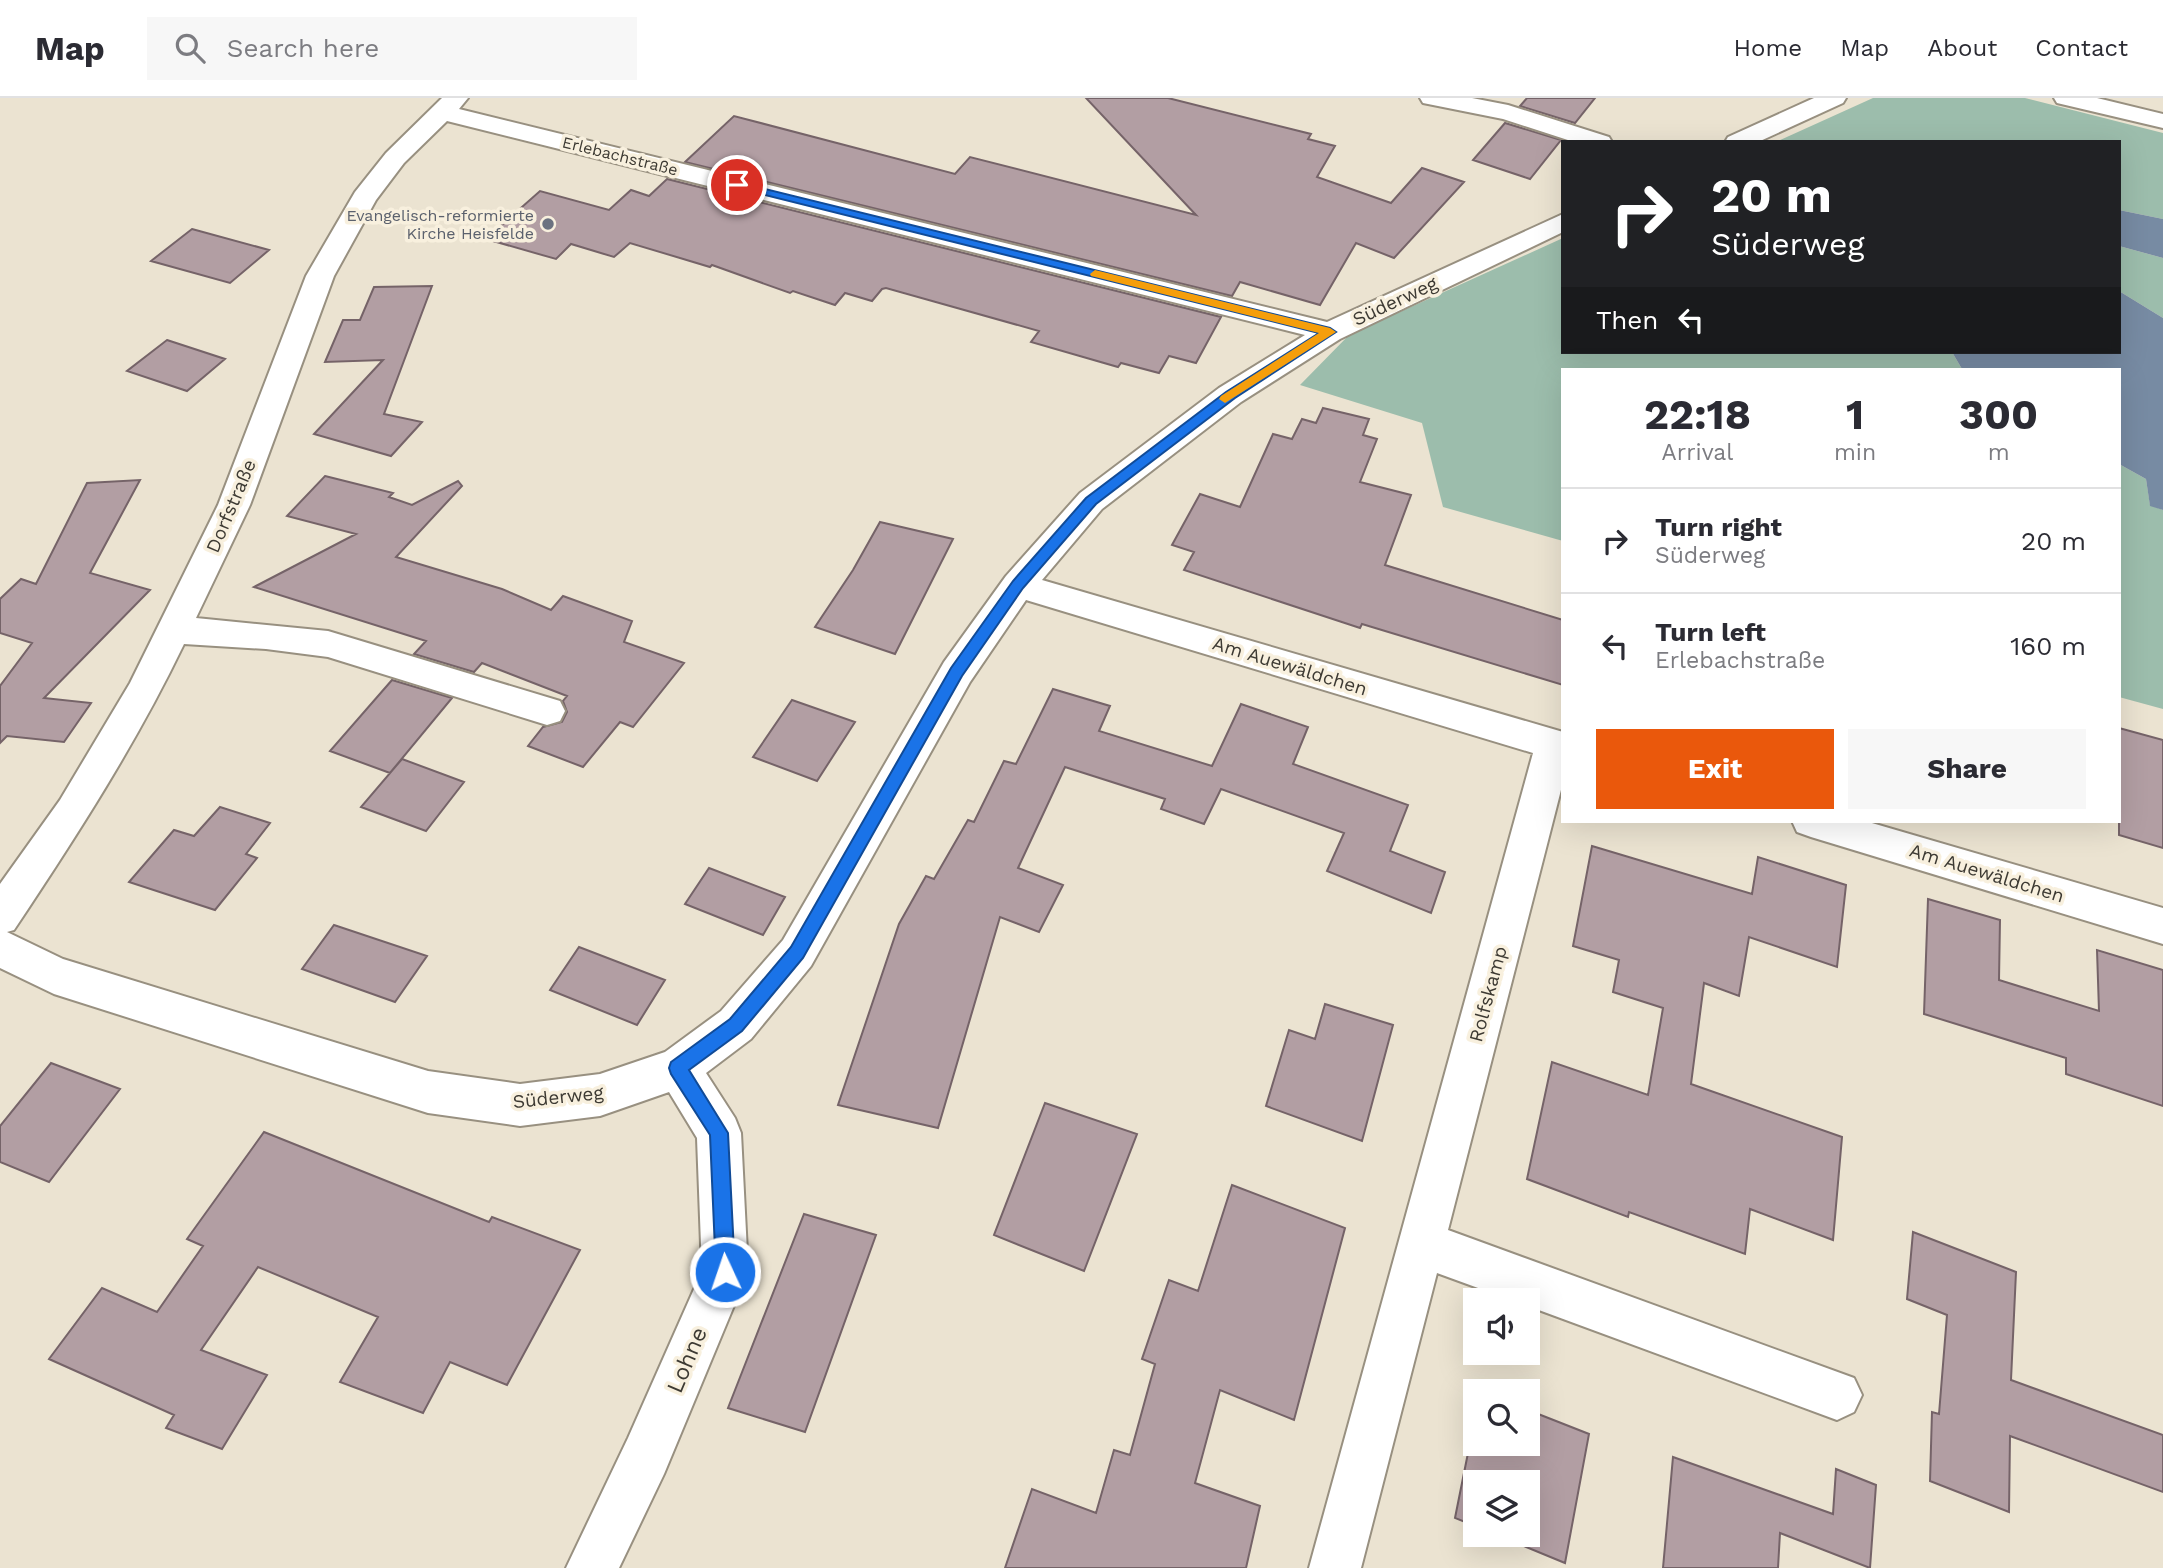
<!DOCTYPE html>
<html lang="en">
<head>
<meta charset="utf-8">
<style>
  :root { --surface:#fff; --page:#f7f7f7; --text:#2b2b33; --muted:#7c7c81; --line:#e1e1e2; --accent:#ea580c }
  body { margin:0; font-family:"Work Sans",sans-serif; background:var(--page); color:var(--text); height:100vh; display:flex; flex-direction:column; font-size:26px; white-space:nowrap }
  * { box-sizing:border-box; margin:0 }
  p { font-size:23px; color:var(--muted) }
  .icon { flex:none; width:38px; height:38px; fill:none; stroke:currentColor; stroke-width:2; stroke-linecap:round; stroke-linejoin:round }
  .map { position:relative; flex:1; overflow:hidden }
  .panel { position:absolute; left:1561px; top:270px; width:560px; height:455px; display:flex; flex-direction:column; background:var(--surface); border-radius:0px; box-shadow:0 7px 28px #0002 }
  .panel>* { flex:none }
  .banner { position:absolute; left:1561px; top:42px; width:560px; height:214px; border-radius:0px; box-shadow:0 7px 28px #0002; background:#202124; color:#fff; overflow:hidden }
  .tools { position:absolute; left:1463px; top:1190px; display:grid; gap:14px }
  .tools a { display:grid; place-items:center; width:77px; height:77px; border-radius:0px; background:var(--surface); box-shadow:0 7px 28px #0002; font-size:35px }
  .pin { position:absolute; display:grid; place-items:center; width:60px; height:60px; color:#fff; margin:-30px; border:4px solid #fff; border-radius:50%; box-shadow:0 2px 7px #0007 }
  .me { position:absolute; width:77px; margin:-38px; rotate:357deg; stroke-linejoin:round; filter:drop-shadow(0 0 5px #0008) }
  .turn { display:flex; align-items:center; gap:24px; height:147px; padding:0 35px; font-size:32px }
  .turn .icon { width:91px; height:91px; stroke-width:2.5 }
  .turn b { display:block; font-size:49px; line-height:60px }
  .then { display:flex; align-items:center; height:66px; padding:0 35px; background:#0003; gap:14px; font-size:26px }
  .eta { display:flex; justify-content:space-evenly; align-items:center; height:119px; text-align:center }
  .eta b { font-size:42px; font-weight:700; line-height:49px }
  .cta { display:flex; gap:14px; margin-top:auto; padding:14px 35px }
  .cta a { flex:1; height:80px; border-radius:0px; background:var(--accent); color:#fff; font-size:28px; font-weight:700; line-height:80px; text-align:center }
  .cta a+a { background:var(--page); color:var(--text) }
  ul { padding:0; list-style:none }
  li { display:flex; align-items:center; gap:21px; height:105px; padding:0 35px; border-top:2px solid var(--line) }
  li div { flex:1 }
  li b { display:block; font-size:26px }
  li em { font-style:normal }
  header { display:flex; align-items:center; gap:42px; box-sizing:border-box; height:98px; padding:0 35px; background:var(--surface); border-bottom:2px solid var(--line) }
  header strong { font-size:33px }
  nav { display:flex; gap:38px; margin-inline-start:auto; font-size:24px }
  .search { width:490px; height:63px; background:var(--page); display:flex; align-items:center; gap:18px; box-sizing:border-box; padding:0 24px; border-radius:0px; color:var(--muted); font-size:26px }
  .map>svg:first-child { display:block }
  .forest { fill:#9cbdac }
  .water { fill:#778ba3 }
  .building { fill:#b29ea3; stroke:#756368; stroke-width:2 }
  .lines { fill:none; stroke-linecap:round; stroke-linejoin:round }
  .minor-casing { stroke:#989080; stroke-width:4 }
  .minor { fill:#fff; fill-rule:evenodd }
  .route { fill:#1a73e8; stroke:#114b97; stroke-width:2 }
  .slow { fill:#f59e0b }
  .worship-dot { fill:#6b7280; stroke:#f8f0de; stroke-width:2.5 }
  .labels { text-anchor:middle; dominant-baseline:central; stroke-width:7; stroke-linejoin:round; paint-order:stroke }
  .far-street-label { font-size:16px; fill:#3d3a33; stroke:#f8f0de }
  .far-worship-label { font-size:16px; fill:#5b616d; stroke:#f8f0de; text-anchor:end }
  .street-label { font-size:19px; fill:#3d3a33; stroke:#f8f0de }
  .near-street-label { font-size:23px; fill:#3d3a33; stroke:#f8f0de }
</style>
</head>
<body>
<header>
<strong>Map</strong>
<div class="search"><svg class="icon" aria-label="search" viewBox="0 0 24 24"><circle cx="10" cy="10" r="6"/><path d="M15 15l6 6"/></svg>Search here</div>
<nav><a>Home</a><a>Map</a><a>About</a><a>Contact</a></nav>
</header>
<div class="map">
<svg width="2163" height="1470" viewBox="0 0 2163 1470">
  <rect width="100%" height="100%" fill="#ebe3d1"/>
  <path class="forest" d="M1873,0H2025L2163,35V121L2119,112V44H1776Z
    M1563,140V254H1952L1962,271H1563V443L1443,409L1422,325L1300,287L1349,237Z
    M2119,148L2163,160V220L2119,193Z
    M2119,366L2146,381L2150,407L2163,412V611L2119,599Z"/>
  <path class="water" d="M2119,112L2163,121V160L2119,148Z
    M2119,193L2163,220V412L2150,408L2146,381L2119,366V271H1962L1952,254H2119Z"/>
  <path class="building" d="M1086,0H1168L1311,36L1308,41L1335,48L1317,79L1391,105L1422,70L1464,84L1394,160L1356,145L1320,207L1240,184L1232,198L685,64L734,18L955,76L970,59L1196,117Z
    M1527,0H1595L1575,25L1520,8Z
    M1505,25L1561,42L1530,81L1473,62Z
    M667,81L1221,219L1196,265L1169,258L1159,275L1121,265L1118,269L1031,244L1039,233L886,190L882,191L872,203L845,195L835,207L793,193L790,195L712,167L710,169L630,145L614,159L571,146L556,161L486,141L540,93L609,112L631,92L649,98Z
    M192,131L269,152L230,185L151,163Z
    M432,188L384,316L422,324L391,358L314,336L383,262L325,264L343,222H360L374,189Z
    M167,242L225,261L187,293L127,273Z
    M1323,310L1369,321L1363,337L1377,341L1360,384L1411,397L1385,467L1563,522V587L1362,526L1360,530L1184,472L1194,454L1172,447L1200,396L1240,409L1273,336L1292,341L1302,321L1316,325Z
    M325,378L393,395L389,399L412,407L458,383L462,388L396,459L502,491L551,512L563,498L632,523L624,544L684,565L633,629L620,624L583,669L528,648L543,629L562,624L567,614L563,603L567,598L482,565L474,574L414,556L426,543L254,489L356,436L287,418Z
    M140,382L90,475L150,492L44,600L91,605L64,644L7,638L0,645V588L32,545L0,535V501L21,481L36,486L87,385Z
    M880,424L953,441L895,556L815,529L853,472Z
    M392,582L452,600L390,675L330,653Z
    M1053,591L1110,608L1099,633L1212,668L1241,606L1308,629L1293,666L1408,707L1390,753L1445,774L1431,815L1327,773L1344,735L1221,691L1204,726L1161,711L1165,701L1065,669L1018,770L1063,787L1039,834L1000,819L938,1030L838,1007L899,826L926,778L934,781L968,722L974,724L1004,663L1016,666Z
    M792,602L855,624L817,683L753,659Z
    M2119,630L2163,642V750L2119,737Z
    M402,661L464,684L426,733L361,709Z
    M220,709L270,725L246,756L257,760L215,812L129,784L174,732L194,738Z
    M1592,748L1752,796L1758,759L1846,787L1837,869L1749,839L1739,898L1704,885L1691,986L1842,1039L1833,1142L1750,1111L1745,1156L1629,1114L1628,1119L1527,1081L1552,964L1648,997L1663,910L1613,894L1619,862L1573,848Z
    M709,770L785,799L763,837L685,806Z
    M1928,801L2000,822L1999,882L2099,913L2097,852L2163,872V1008L2066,976V960L1924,916Z
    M334,827L427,858L395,904L302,871Z
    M579,849L665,882L637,927L550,892Z
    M1325,906L1393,927L1362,1043L1266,1008L1289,932L1315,941Z
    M51,965L120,991L49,1084L0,1064V1028Z
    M1045,1005L1137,1036L1084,1173L994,1137Z
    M264,1034L489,1124L492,1119L580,1152L507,1287L450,1264L423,1315L340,1284L378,1219L258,1169L201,1252L267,1277L222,1351L166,1330L174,1317L49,1261L102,1190L157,1214L203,1148L187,1141Z
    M1232,1087L1345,1130L1294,1322L1220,1292L1195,1385L1260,1408L1246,1470H1005L1032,1391L1096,1415L1114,1352L1130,1357L1155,1266L1142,1261L1169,1182L1198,1193Z
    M804,1116L876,1137L805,1334L728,1310Z
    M1913,1134L2016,1174L2011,1282L2163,1337V1394L2010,1338L2009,1414L1930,1383L1932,1314L1939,1316L1947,1217L1907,1201Z
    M1528,1312L1589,1336L1565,1465L1497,1437H1528V1384H1475V1428L1455,1420L1475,1320V1346H1528Z
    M1673,1359L1833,1416L1836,1371L1876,1387L1870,1470L1780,1435L1778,1470H1663Z"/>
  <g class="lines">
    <g class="minor-casing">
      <path id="minor" d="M442,0H468L459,11L1327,224L1563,116V134L1340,241L1241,304L1102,411L1042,482L1563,634V684L1448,1132L1854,1280L1862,1297L1854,1314L1837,1322L1528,1208V1202H1511L1437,1175L1361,1470H1309L1533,655L1026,502L970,584L811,868L751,941L706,975L735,1020L741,1035L748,1174L664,1376L619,1470H566L628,1340L702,1173L697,1040L669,994L600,1018L520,1028L428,1015L54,896L0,870V786L60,702L130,585L218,407L306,178L355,94L386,55ZM447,23L1305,237L1219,290L1080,395L1006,478L944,564L783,842L721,913L665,954L600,976L520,986L428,973L63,861L7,834L14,832C76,739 136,646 184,546L266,551L328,559L547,627L560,623L565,613L560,603L328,533L196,520L250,407L334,178L376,102L404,65Z
        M1420,0H1472L1508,7L1609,39L1612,44H1574L1503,21L1423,5Z
        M1814,0H1846L1843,5L1758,44H1725L1728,39Z
        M2054,0H2097L2163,16V30L2057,5Z
        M1792,723H1865L2163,810V846L1811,739L1797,734Z"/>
    </g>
    <use href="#minor" class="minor"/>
  </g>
  <path class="route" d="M737,84L1330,230L1336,234L1235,300L1096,406L1023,490L962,578L803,860L742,933L689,972L728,1035L735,1174L732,1181L725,1184L719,1181L716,1174L710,1037L671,976L669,970L671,964L730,921L791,849L951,570L1013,483L1086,400L1226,294L1319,235L733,89V85Z"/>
  <path class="slow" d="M1095,172L1330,230L1336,234L1225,305L1219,301L1221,298L1319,235L1091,178L1090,176Z"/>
  <circle class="worship-dot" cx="548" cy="126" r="7"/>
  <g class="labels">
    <g class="far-street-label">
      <text transform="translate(620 58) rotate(14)">Erlebachstraße</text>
    </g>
    <g class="far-worship-label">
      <text x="534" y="117">Evangelisch-reformierte<tspan x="534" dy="18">Kirche Heisfelde</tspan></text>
    </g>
    <g class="street-label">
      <text transform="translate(1395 203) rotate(-25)">Süderweg</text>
      <text transform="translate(231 408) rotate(-67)">Dorfstraße</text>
      <text transform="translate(1290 568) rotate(17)">Am Auewäldchen</text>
      <text transform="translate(1987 775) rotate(17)">Am Auewäldchen</text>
      <text transform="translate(1488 896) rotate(-75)">Rolfskamp</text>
      <text transform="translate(558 999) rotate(-6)">Süderweg</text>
    </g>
    <g class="near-street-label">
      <text transform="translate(687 1262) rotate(-67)">Lohne</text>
    </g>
  </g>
</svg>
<div class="tools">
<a><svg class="icon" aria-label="sound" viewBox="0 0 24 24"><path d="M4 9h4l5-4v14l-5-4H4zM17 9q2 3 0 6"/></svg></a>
<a><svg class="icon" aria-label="search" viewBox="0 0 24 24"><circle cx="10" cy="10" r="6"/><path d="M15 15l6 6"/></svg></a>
<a><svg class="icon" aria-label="layers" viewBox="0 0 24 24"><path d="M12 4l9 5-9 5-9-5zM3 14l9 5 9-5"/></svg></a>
</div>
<div class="pin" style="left:737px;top:87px;background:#d93025"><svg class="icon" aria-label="arrive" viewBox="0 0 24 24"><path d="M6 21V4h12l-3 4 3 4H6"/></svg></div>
<svg class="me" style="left:725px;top:1174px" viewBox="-20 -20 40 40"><circle r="17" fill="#1a73e8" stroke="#fff" stroke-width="3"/><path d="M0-11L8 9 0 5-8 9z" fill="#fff"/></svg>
<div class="banner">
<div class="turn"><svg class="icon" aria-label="right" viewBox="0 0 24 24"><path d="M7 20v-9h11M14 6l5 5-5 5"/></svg><div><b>20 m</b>Süderweg</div></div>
<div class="then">Then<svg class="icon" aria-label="left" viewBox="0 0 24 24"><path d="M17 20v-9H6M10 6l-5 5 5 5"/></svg></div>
</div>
<section class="panel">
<div class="eta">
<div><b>22:18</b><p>Arrival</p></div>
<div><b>1</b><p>min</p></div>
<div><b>300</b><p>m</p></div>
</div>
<ul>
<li><svg class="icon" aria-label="right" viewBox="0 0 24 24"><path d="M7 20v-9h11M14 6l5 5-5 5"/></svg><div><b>Turn right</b><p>Süderweg</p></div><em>20 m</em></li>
<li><svg class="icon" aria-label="left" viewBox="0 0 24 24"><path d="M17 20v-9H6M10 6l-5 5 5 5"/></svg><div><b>Turn left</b><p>Erlebachstraße</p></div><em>160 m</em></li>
</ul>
<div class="cta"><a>Exit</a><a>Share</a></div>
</section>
</div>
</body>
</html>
